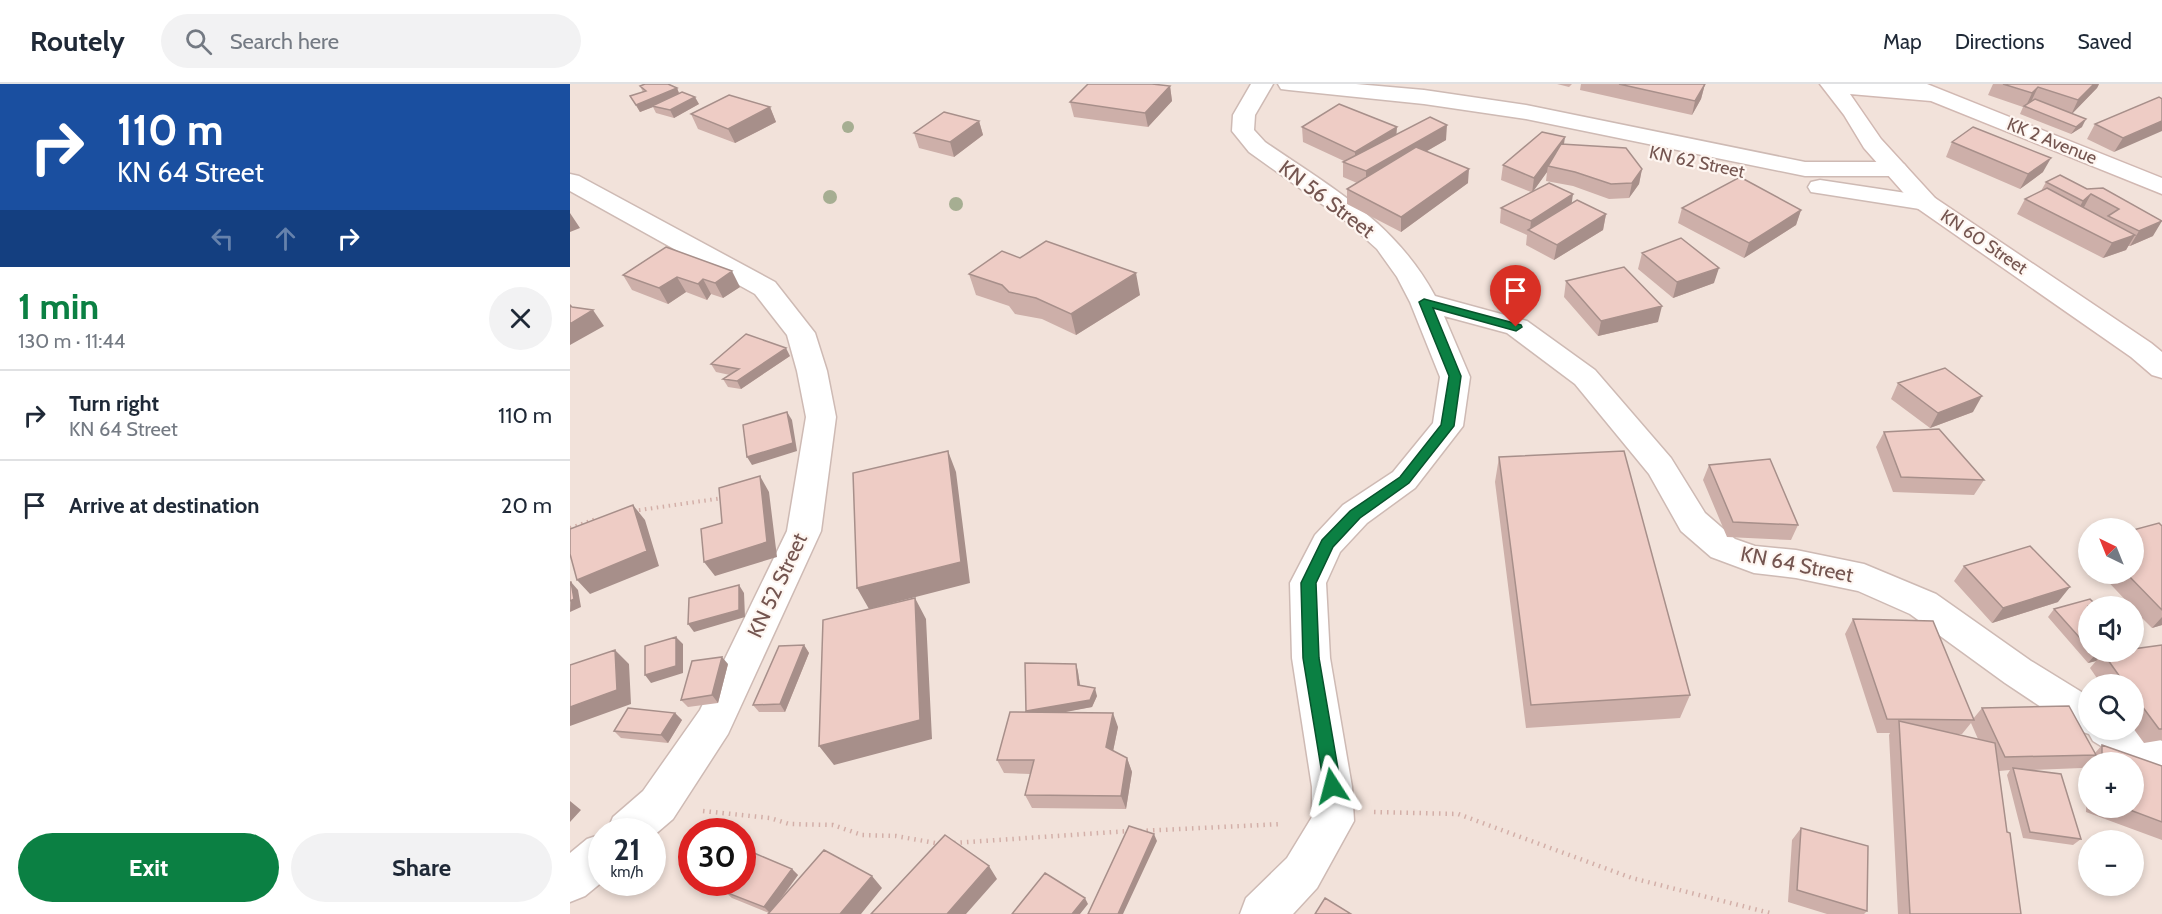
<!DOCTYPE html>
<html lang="en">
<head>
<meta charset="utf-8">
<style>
  :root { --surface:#fff; --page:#f2f2f3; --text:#1f2937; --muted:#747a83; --line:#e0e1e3; --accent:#0b8043 }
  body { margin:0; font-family:Cabin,sans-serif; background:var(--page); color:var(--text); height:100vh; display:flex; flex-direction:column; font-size:22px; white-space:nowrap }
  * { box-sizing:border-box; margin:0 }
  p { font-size:20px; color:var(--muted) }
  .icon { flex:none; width:33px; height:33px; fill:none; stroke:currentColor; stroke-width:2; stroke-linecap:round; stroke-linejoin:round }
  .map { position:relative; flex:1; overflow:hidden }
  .side { display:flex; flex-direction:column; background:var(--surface); width:570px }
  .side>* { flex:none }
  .guide { background:#1a4fa0; color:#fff; overflow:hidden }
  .needle { width:39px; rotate:317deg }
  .controls { position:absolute; left:1508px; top:434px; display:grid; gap:12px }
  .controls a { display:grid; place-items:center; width:66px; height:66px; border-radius:50%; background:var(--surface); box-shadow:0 3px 9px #0003; font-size:30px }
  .speed { position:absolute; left:18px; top:734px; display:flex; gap:12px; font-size:30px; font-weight:700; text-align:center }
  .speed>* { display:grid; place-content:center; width:78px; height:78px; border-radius:50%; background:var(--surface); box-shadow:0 3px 9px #0003; line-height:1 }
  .speed small { font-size:15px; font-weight:400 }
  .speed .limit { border:9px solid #d22; background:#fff; color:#111 }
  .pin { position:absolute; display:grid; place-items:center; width:51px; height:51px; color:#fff; margin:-62px -26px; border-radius:50% 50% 50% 0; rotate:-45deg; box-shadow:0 0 6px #0007 }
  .pin .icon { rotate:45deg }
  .me { position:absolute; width:66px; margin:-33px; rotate:351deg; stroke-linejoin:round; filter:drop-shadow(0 0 4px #0008) }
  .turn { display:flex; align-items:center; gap:21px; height:126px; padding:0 18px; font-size:27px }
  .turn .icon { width:78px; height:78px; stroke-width:2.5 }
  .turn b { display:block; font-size:42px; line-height:51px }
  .lanes { display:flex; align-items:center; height:57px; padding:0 18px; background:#0003; justify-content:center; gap:30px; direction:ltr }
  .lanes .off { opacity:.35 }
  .round { display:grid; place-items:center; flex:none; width:63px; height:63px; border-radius:32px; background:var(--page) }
  .summary { display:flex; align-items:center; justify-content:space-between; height:102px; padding:0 18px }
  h1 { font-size:36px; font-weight:700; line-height:45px; color:var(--accent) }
  .primary-button { display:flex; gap:12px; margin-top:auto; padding:12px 18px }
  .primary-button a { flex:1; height:69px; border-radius:36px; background:var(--accent); color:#fff; font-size:24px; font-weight:700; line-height:69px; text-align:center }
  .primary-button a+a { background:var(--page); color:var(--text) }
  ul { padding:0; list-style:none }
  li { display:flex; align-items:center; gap:18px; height:90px; padding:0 18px; border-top:2px solid var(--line) }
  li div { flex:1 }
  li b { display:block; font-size:22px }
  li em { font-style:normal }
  header { display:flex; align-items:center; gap:36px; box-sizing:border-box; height:84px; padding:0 30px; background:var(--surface); border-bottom:2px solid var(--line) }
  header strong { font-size:28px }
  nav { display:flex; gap:33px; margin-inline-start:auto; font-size:21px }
  .search { width:420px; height:54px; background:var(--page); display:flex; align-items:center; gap:15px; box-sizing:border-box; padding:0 21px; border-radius:33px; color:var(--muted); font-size:22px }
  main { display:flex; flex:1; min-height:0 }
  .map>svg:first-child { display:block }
  .residential { fill:#f2e2da; fill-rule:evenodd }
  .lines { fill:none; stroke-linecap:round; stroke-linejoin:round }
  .minor-casing { stroke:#cebab4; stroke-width:3 }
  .secondary-casing { stroke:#d1b8b2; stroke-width:3 }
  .path-far1 { stroke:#d3afa8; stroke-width:4; stroke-dasharray:1.5 4.5; stroke-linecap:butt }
  .path { stroke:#d3afa8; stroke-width:4.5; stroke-dasharray:1.5 5; stroke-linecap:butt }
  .minor { fill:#fff; fill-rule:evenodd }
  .secondary { fill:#fff; fill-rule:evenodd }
  .tree { fill:#a6ae92 }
  .wall { fill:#cdafa9; fill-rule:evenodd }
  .shaded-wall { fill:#a78f8a }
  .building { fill:#eeccc5; stroke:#a78f8a; stroke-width:1.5 }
  .route { fill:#0b8043; stroke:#07532c; stroke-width:1.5 }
  .labels { text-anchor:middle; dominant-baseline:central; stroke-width:4.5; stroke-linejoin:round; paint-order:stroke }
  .far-street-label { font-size:18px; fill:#745550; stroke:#fef6f1 }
  .street-label { font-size:21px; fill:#745550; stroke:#fef6f1 }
</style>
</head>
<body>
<header>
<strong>Routely</strong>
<div class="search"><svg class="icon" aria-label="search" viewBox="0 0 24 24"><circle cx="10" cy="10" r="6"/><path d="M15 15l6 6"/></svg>Search here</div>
<nav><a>Map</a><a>Directions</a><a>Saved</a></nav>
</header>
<main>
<section class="side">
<div class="guide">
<div class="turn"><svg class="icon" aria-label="right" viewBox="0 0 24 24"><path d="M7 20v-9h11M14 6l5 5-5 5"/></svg><div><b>110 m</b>KN 64 Street</div></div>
<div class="lanes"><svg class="icon off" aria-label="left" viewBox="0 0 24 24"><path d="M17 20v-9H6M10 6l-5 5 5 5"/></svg><svg class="icon off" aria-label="ahead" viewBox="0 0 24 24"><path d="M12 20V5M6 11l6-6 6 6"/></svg><svg class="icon" aria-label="right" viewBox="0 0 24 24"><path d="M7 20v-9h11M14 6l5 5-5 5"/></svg></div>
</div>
<div class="summary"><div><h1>1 min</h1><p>130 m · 11:44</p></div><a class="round"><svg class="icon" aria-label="close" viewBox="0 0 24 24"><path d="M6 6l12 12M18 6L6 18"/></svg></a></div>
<ul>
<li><svg class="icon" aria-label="right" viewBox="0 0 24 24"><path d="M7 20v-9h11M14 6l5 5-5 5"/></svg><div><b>Turn right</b><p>KN 64 Street</p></div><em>110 m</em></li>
<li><svg class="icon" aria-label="arrive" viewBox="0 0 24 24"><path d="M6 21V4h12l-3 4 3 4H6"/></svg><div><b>Arrive at destination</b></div><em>20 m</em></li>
</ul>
<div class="primary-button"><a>Exit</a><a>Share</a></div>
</section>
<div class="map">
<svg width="1592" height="830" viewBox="0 0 1592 830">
  <rect width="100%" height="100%" fill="#fbf1eb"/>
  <path class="residential" d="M0,0H1592V830H0ZM1518,444H1563V489H1518ZM1518,522H1563V567H1518ZM1518,600H1563V645H1518ZM1518,678H1563V723H1518ZM32,747H82V798H32ZM122,747H172V798H122ZM1518,756H1563V801H1518Z"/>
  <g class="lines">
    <g class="minor-casing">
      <path id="minor" d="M681,0H703L685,31L684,46L695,58C762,104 825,138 865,212L957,237L1025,286L1101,374L1135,429L1165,455L1185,462L1226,466L1294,480L1366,510L1461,577L1518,612V645H1563V640L1592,657V696L1563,682V678H1557L1523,657L1519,650L1504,645L1435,599L1340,530L1288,507L1226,494L1184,489L1141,473L1111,447L1079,390L1005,300L937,249L874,232L900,293L893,342L845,404L797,439L770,468L756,499L760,574L782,703L784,737L747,804L723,830H670L676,814L717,774L742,733V703L722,574L720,499L745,451L773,421L823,388L863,339L870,293L840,218L827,193L807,165L777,138L679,68L662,47L663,31Z
        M708,0H786L854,6L956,21L1235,78H1326L1334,80L1338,85L1334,90L1326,92H1235L956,35L854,20L719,6L711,5Z
        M0,90L9,92L205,198L245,249L257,287L266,333L251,447L158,650L103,735L82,753V747H37L43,733L73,707L130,626L217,447L236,333L227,287L217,251L185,210L0,107Z
        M1250,96L1356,112L1365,114L1368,119L1365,124L1356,126L1241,108L1238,103L1241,98Z
        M32,750V798L15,812L0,818V769L17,755Z"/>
    </g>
    <g class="secondary-casing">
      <path id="secondary" d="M1250,0H1357L1592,94V110L1361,17L1280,10L1311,55L1365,114L1581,259L1592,268V294L1582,291L1561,273L1347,124L1294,64L1274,31Z"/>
    </g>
    <path class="path-far1" d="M63,427L153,414
      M0,444L26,435"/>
    <path class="path" d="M133,727L200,734L219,740L263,741L292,751L326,752L371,760
      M804,728L888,730L1062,794L1204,830
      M570,747L712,740
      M384,759L559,747"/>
    <use href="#minor" class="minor"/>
    <use href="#secondary" class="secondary"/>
  </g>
  <g class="tree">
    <circle cx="278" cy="43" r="6"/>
    <circle cx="260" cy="113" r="7"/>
    <circle cx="386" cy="120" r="7"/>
  </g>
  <path class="wall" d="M987,0H1002L999,3Z
    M1011,0H1135L1131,15L1122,31L1010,6Z
    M1423,0H1529L1527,4L1502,29L1512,43L1501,50L1450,30L1453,23L1418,11Z
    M70,2L107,4L109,9L129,20L104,34L86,29L83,23L70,28L60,12L73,8Z
    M600,2L602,17L578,43L504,33L500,18Z
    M1589,13L1544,68L1517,55L1525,40Z
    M200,23L206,38L165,59L128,45L121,30Z
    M409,37L413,51L384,73L349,64L344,49Z
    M732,43L826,50L876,56L857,67L898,99L831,148L777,120V105L787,99L773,93V78L774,77L733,58Z
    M1382,58L1473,88L1450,105L1376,73Z
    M994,60L1072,85L1069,100L1059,114L1039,115L1003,102L976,97L977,88L963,107L1036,130L1033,146L984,176L956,161L957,151L930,139L931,124L961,108L931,96L933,81Z
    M1476,98L1517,105L1533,104L1583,152L1560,162H1558L1556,166L1533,174L1447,130L1455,115L1471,107Z
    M1112,124L1231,126L1226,141L1174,174L1108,139Z
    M96,163L170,203L153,214L141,210L137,216L116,208L98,220L62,206L53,191Z
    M1072,169L1144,199L1103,214L1068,185Z
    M450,174L570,211L506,251L472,235L445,230L439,222L406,211L399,190Z
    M996,197L1088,238L1028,252L994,213Z
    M220,272L171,305L158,303L153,295L160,291L146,288L141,280Z
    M1328,299L1403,328L1360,344L1321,315Z
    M1314,348L1414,396L1404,411L1323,408L1306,363Z
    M929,373L1120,611L1110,634L956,644L925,398Z
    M1139,381L1228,441L1221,456L1157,453L1133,396Z
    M1592,442V541L1582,544L1563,525V522H1561L1530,489H1563Z
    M1518,464V477L1512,471Z
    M1394,482L1488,518L1422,539L1384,497Z
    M1518,522V567H1563L1592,561V656L1574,659L1563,644V600H1531L1520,584L1526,577L1518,579L1478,533L1484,525Z
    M1283,535L1403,635L1412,624L1525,669L1532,661L1592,682V756L1516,728L1518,683V723H1563V678H1518L1512,684L1461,686L1511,755L1503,761L1453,754L1437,691L1440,686L1429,687L1437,748L1451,830H1328L1319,651L1320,649H1307L1275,550ZM1401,639L1408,655L1385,650H1392Z
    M234,561L239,569L215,628H189L183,621Z
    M158,580L148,619L118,623L111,616Z
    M506,580L508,588L510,601L527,612L522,623L493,628L548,643L543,667L557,674L562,688L556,725L462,724L455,711L460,690L434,689L427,676Z
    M105,629L112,636L98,659L51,654L44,647Z
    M1231,744L1297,827L1294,830H1257L1218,818L1222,756Z
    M222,785L228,791L212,814L312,804L199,829L162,814L155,808Z"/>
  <path class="shaded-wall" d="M1135,0L1131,15L1122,31L1125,17Z
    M1524,0H1529L1527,4L1501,31L1508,16Z
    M600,2L602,17L578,43L575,29Z
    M1468,3L1461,18L1455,24L1462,9Z
    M107,4L110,12L82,22L83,23L70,28L66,21Z
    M125,13L129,20L104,34L100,26Z
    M200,23L206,38L165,59L158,45Z
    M1516,35L1512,43L1501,50L1506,43Z
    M409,37L413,51L384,73L380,58Z
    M1592,37V47L1544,68L1553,54Z
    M877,41L876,56L796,102V87Z
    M827,43L826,57L785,83V68Z
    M995,53L993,67L978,82L977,88L962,109L964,94Z
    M1481,74L1473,88L1450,105L1458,90Z
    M899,85L898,99L831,148V133Z
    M1072,85L1069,100L1059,114L1062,99Z
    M1003,110L1001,124L960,147L961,137Z
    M1521,110L1513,125L1504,132L1513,117Z
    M1231,126L1226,141L1174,174L1179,159Z
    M0,129L10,144L0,148Z
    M1036,130L1033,146L984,176L987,161Z
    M1592,137L1583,152L1560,162L1569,147Z
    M1565,151L1556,166L1533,174L1542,159Z
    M1149,184L1144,199L1103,214L1107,198Z
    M162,187L170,203L153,214L145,199Z
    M566,189L570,211L506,251L501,230Z
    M107,193L116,208L98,220L89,204Z
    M133,195L141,210L137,216L128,200Z
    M1092,222L1088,238L1028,252L1031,237Z
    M23,226L34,242L0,261V240Z
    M216,264L220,272L171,305L167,297Z
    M1412,312L1403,328L1360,344L1368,329Z
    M217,328L222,336L227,367L182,381L177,373Z
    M378,367L386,388L400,499L299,525L287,504Z
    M190,392L199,408L207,473L145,492L134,478Z
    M63,421L75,436L89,482L20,510L7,496Z
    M1,498L8,506L11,523L0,528Z
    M169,501L174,509L175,533L124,548L118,540Z
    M1500,503L1488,518L1422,539L1433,524Z
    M345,514L356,535L362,655L264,681L249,662Z
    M1592,533V541L1582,544Z
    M106,553L113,560V589L81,599L75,591Z
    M234,561L239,569L215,628L210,620Z
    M45,566L59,580L61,620L0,642V623Z
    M1541,567H1557L1533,569L1526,577L1518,579L1525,571Z
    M152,573L158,580L148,619L142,611Z
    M506,580L508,588L511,608L508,601Z
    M525,604L527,612L522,623L459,635L456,627Z
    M105,629L112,636L98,659L91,651Z
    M543,629L548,643L541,677L536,663Z
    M557,674L562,688L556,725L551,712Z
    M0,717L11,726L0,738Z
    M584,750L587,757L553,830H548Z
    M419,782L427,795L396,830H377Z
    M222,785L228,791L200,829L194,823Z
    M302,792L312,804L291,830H270Z
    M515,814L518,820L510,830H502Z"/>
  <path class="building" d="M75,0H98L107,4L66,21L60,12L76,7L70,2Z
    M518,0H582L600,2L575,29L500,18Z
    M1049,0H1135L1125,17Z
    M1433,0H1524L1508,16L1468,3L1462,9Z
    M112,8L125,13L100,26L82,22Z
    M159,11L200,23L158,45L121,30Z
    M1589,13L1592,15V37L1553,54L1525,40Z
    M1465,15L1516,35L1506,43L1454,22Z
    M769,20L827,43L785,68L732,43Z
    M374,28L409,37L380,58L344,49Z
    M860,33L877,41L796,87L773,78Z
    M1403,43L1481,74L1458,90L1382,58Z
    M972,48L995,53L964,94L933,81Z
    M991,60L1056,64L1072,85L1062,99L1041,100L1005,88L978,82Z
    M846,63L899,85L831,133L777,105Z
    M1490,91L1517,105L1533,104L1592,137L1569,147L1538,132L1549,125L1521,110L1513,117L1476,98Z
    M1170,93L1231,126L1179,159L1112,124Z
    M979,99L1003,110L961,137L931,124Z
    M1477,104L1565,151L1542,159L1455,115Z
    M1007,116L1036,130L987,161L958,146Z
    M1111,154L1149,184L1107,198L1072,169Z
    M476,157L566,189L501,230L466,214L439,208L432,201L399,190L432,167L450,174Z
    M96,163L162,187L145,199L133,195L128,200L107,193L89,204L53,191Z
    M1054,183L1092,222L1031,237L996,197Z
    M0,221L2,223L23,226L0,240Z
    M176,250L216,264L167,297L153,295L169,285L141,280Z
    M1375,284L1412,312L1368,329L1328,299Z
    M217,328L223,359L177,373L173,341Z
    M1369,345L1414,396L1331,393L1314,348Z
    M378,367L391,478L287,504L283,389Z
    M1054,367L1120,611L961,621L929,373Z
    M1200,375L1228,441L1163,438L1139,381Z
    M190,392L197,458L134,478L131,445L152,439L149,404Z
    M63,421L77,467L7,496L0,470V445Z
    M1589,439L1592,442V526L1556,489H1563V446Z
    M1460,462L1500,503L1433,524L1394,482Z
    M0,498H1L4,515L0,517Z
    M169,501V526L118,540L119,514Z
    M345,514L350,636L249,662L253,536Z
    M1520,515L1527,522H1518V563L1484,525Z
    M1283,535L1363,537L1404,636L1317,635Z
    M106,553V582L75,591V562Z
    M234,561L210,620L183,621L209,562Z
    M1592,561V645H1589L1563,610V600H1555L1533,569L1549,567H1563V565Z
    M45,566L47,606L0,623V581Z
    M1521,567H1541L1525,571Z
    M152,573L142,611L111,616L122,577Z
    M455,579L506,580L508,601L525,604L520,616L456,627Z
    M1499,622L1526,671L1435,673L1412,624Z
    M58,624L105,629L91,651L44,647Z
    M440,628L543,629L536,663L557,674L551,712L455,711L464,676H427Z
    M1329,637L1425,659L1437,748L1440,749L1451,830H1340Z
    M1532,661L1592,682V738L1552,723H1563V678H1532Z
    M1443,684L1491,690L1511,755L1460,748Z
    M559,742L584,750L548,830H518Z
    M1231,744L1298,762L1297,827L1227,806Z
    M375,751L419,782L377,830H301Z
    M254,766L302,792L270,830H198Z
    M184,769L222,785L194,823L155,808L162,798H172V784Z
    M475,789L515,814L502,830H442Z
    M755,814L781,830H745Z"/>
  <path class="route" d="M854,215L951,241L952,243L946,247L863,224L891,292L884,342L839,399L790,434L763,463L746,499L749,574L771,702L768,708L762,710L756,708L754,702L733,574L731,499L752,456L780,427L830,393L871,341L879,292L849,218Z"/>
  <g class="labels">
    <g class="far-street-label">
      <text transform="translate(1482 57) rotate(22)">KK 2 Avenue</text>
      <text transform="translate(1127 78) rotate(12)">KN 62 Street</text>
      <text transform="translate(1414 158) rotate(34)">KN 60 Street</text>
    </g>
    <g class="street-label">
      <text transform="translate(757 115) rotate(37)">KN 56 Street</text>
      <text transform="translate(1227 480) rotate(11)">KN 64 Street</text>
      <text transform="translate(207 501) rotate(-65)">KN 52 Street</text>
    </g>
  </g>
</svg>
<div class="controls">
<a><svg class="needle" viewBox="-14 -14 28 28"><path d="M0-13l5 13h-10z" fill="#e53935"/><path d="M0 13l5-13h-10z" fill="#747a83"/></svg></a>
<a><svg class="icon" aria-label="sound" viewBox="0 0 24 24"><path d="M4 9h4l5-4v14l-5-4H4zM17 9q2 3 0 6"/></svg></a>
<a><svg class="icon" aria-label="search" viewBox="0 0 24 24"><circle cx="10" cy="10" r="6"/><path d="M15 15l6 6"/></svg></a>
<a>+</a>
<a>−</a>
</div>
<div class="speed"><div>21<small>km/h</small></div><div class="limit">30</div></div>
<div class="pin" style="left:946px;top:243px;background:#d93025"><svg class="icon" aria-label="arrive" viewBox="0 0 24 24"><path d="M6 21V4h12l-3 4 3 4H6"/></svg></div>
<svg class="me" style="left:762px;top:702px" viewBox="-20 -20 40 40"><path d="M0-17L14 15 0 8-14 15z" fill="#0b8043" stroke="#fff" stroke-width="4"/></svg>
</div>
</main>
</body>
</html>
